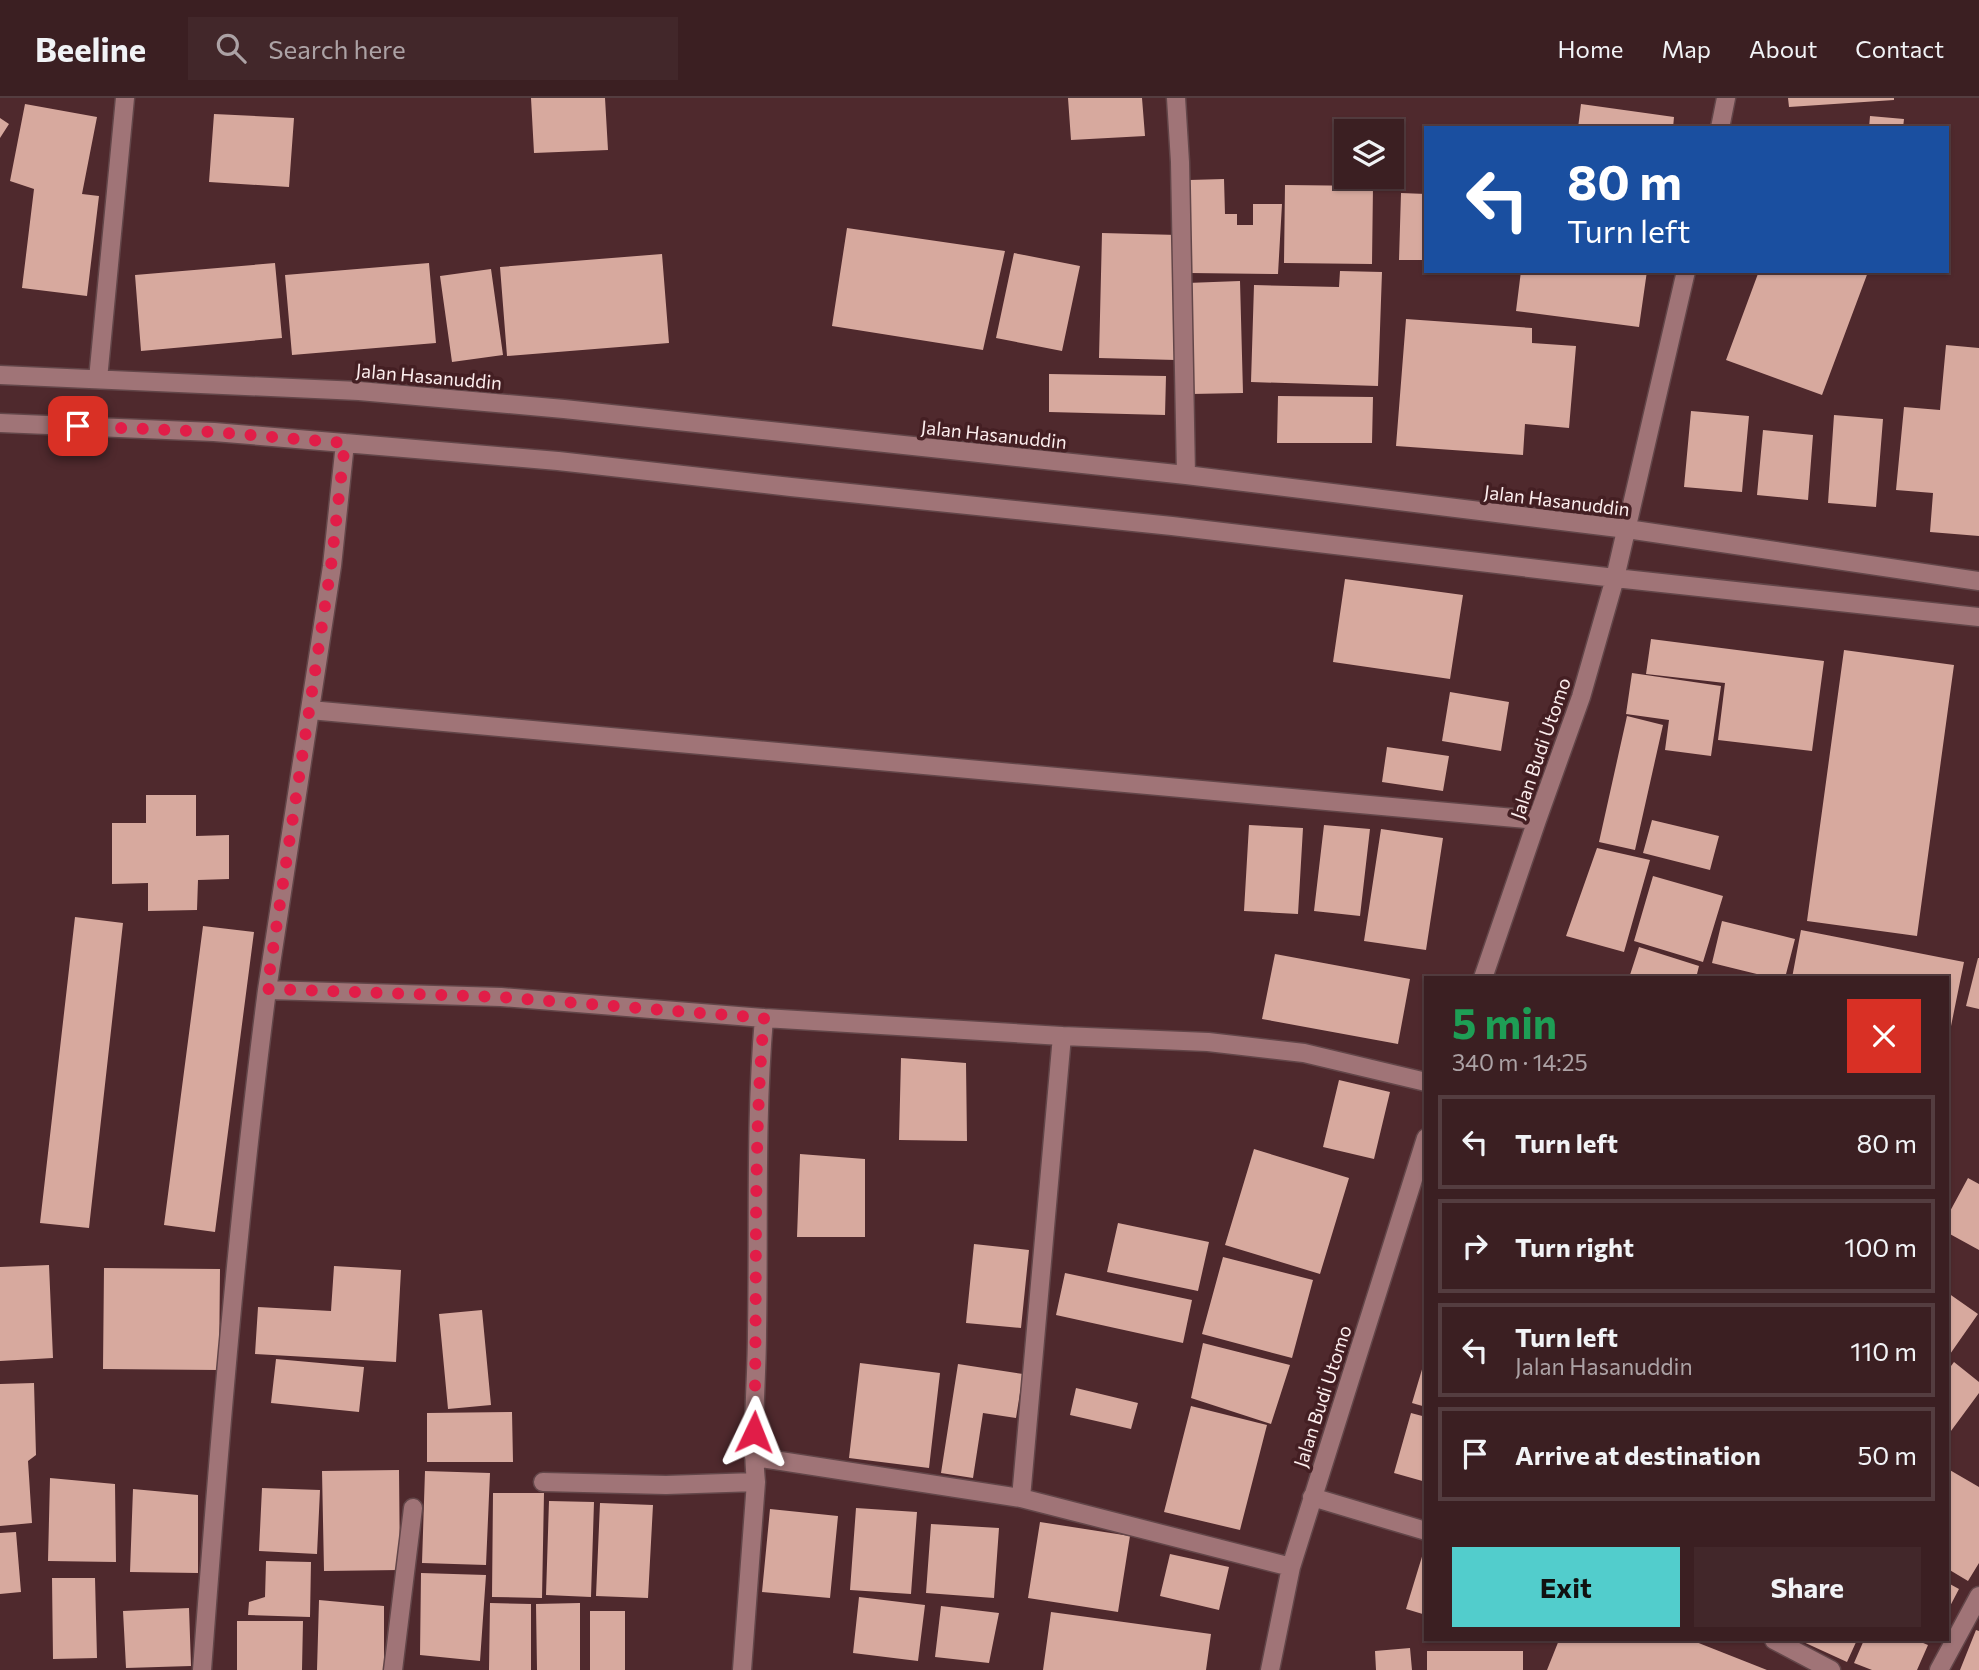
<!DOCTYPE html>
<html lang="en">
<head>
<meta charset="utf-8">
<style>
  :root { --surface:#3b1f22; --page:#42272a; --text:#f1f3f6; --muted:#aca2a5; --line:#543d40; --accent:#52cdcc }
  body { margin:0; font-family:Commissioner,sans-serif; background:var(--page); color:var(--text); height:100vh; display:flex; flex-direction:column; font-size:26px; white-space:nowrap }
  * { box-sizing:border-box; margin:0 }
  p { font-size:23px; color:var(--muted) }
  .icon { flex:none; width:38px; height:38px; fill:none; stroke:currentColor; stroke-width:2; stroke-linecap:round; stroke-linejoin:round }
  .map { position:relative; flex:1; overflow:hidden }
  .sheet { position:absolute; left:1424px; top:878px; width:525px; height:665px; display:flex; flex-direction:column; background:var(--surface); border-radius:0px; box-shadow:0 2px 5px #0004,0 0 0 2px var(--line) }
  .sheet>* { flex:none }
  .banner { position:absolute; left:1424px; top:28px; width:525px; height:147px; border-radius:0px; box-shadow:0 2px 5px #0004,0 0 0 2px var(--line); background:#1a4fa0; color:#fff; overflow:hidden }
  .controls { position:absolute; left:1334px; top:21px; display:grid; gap:14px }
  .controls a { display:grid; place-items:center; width:70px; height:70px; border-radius:0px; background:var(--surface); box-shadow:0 2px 5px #0004,0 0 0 2px var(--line); font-size:35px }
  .pin { position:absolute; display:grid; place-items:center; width:60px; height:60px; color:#fff; margin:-30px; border-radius:14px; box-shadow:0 4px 10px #0006 }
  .me { position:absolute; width:77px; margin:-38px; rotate:2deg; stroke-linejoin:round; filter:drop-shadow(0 0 5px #0008) }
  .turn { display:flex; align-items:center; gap:24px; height:147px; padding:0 28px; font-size:32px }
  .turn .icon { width:91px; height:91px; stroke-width:2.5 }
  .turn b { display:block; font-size:49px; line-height:60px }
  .round { display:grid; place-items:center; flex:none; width:74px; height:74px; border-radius:0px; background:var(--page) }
  .head { display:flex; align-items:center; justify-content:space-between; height:119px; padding:0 28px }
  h1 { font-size:42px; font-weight:700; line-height:52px; color:#1e9e55 }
  .cta { display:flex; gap:14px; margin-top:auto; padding:14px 28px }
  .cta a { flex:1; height:80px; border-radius:0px; background:var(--accent); color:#111; font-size:28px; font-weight:700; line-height:80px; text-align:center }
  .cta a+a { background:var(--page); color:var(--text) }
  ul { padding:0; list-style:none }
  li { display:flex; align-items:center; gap:21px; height:94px; margin:0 14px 10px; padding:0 14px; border:4px solid var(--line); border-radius:0px }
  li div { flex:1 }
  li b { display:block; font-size:26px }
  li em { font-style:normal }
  header { display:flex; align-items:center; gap:42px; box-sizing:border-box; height:98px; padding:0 35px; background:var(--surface); border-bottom:2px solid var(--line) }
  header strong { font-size:33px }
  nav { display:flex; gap:38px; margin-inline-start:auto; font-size:24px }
  .search { width:490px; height:63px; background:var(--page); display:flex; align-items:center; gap:18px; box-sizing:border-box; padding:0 24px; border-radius:0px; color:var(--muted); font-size:26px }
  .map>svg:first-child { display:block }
  .building { fill:#d7a99e }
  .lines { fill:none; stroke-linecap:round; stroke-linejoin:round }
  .minor-casing { stroke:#634649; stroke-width:21 }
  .minor { stroke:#a07477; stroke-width:18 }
  .route { stroke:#e11d48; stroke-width:12; stroke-dasharray:0 21.6 }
  .labels { text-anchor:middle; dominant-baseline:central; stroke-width:7; stroke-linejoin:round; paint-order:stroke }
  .street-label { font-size:19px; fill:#fceded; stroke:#441f23 }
</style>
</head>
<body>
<header>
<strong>Beeline</strong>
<div class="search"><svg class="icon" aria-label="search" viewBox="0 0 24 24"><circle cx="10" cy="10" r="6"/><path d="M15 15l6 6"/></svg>Search here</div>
<nav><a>Home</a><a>Map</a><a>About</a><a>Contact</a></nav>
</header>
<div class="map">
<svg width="1979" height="1572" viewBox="0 0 1979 1572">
  <rect width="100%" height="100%" fill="#4f292d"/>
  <path class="building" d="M531,0H605L608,52L534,55Z
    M1068,0H1142L1145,38L1071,42Z
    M1788,0H1894V2L1789,9Z
    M25,6L97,19L82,96L99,98L87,198L22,190L34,91L10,83Z
    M1581,6L1674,19L1673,30H1578Z
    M214,16L294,20L289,89L209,84Z
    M1870,18L1904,21L1903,30H1869Z
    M0,20L9,26L0,40Z
    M1224,81L1225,116H1237V127H1253V106H1282L1278,176L1190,175L1189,82Z
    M1285,87L1373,88L1372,166L1284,165Z
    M1401,95L1426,96V162H1399Z
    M847,130L1005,153L983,252L832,228Z
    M1102,135L1178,137L1176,262L1099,260Z
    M1014,155L1080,168L1062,253L996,240Z
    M662,156L669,245L507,258L500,169Z
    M275,165L282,240L141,253L135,177Z
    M429,165L436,245L292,257L285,177Z
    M491,171L503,257L452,264L440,178Z
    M1340,173L1382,174L1378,288L1251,284L1254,187L1339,189Z
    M1521,173H1647L1639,229L1516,213Z
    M1759,173L1868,174L1822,297L1726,262Z
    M1240,183L1243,295L1191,296L1187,185Z
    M1406,221L1532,230V245L1576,248L1569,330L1525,326L1523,357L1396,348Z
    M1946,247L1979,250V438L1930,434L1933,395L1896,392L1904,309L1940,312Z
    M1049,276L1166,278L1165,317L1049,314Z
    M1278,298L1373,299L1372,345H1277Z
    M1691,313L1749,318L1742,394L1684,389Z
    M1834,317L1883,321L1876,409L1828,405Z
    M1763,332L1813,337L1808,402L1757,397Z
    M1345,481L1463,497L1450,581L1333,564Z
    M1651,541L1824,563L1812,653L1718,642L1725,585L1646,576Z
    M1844,552L1954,567L1917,838L1807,823Z
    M1632,575L1721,588L1711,658L1665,652L1669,622L1626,616Z
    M1450,594L1509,604L1501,653L1442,643Z
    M1627,618L1663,627L1635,752L1599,744Z
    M1387,649L1449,658L1443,693L1382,684Z
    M146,697H196V738L229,737V781L198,782L197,812L148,813V785L112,786V725H146Z
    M1652,722L1719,738L1710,772L1643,755Z
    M1249,727L1303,730L1298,816L1244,813Z
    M1324,727L1370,731L1360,818L1314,813Z
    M1381,731L1443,740L1426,852L1364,843Z
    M1597,750L1650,762L1624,854L1566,838Z
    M1653,778L1723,798L1703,864L1634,843Z
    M75,819L123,825L89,1130L40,1125Z
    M1722,823L1795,841L1785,880H1773L1712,865Z
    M203,828L254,834L215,1134L164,1127Z
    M1801,832L1964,864L1949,938L1948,880H1792Z
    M1639,849L1699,868L1696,880H1629Z
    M1275,856L1410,881L1398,946L1262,921Z
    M1978,860H1979V911L1966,908Z
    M901,960L966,965L967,1043L899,1042Z
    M1339,982L1390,994L1374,1061L1323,1049Z
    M1254,1051L1349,1080L1320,1176L1225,1147Z
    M800,1056L865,1061V1139H797Z
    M1968,1080L1979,1086V1152L1948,1135V1117Z
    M1118,1125L1209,1144L1198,1193L1107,1174Z
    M974,1146L1029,1152L1021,1230L966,1225Z
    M1223,1159L1313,1182L1292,1260L1202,1236Z
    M49,1167L53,1260L0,1263V1169Z
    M334,1168L401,1172L396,1264L255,1256L258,1209L331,1213Z
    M104,1170L220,1171L219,1272L103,1271Z
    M1065,1175L1192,1202L1183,1245L1056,1217Z
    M1948,1195L1978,1216L1948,1259Z
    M482,1212L491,1307L448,1311L439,1216Z
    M1203,1245L1290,1267L1271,1326L1191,1300Z
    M276,1261L364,1269L359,1314L271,1305Z
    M1954,1264L1979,1284V1295L1948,1337V1272Z
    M860,1265L940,1275L929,1370L849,1360Z
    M958,1266L1023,1276L1016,1320L983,1315L973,1380L941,1375Z
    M1423,1268L1426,1269V1309L1412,1305Z
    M34,1285L36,1357L28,1363L32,1425L0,1428V1286Z
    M1076,1290L1138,1305L1131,1331L1070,1317Z
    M1191,1308L1267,1327L1240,1432L1164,1414Z
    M512,1314L513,1364H427V1315Z
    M1411,1315L1426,1319V1384L1394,1375Z
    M1948,1371L1979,1389V1465L1968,1483L1948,1471Z
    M399,1372L400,1472L324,1473L322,1373Z
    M425,1373L490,1375L486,1467L422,1465Z
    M50,1380L115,1386L116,1464L48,1463Z
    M262,1390L320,1392L317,1456L259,1453Z
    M133,1391L198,1397V1475L130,1474Z
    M493,1395H544L542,1500L492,1499Z
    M549,1403L594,1404L591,1499L546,1497Z
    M600,1405L653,1407L648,1500L596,1498Z
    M856,1410L917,1414L911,1496L850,1492Z
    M770,1411L838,1418L830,1500L762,1494Z
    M1040,1424L1130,1438L1118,1514L1028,1500Z
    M931,1426L999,1430L994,1500L926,1495Z
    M16,1434L21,1494L0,1496V1435Z
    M1424,1452L1426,1453V1517L1406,1511Z
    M1170,1456L1229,1469L1219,1512L1160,1498Z
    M266,1463L311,1464L310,1519L248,1517L249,1504L265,1499Z
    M421,1475L486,1477L480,1563L420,1557Z
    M52,1480H95L97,1560L53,1561Z
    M1948,1485L1959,1491L1948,1512Z
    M859,1499L925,1507L918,1563L853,1555Z
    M319,1502L384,1508V1572H317Z
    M490,1505L531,1506V1572H489Z
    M580,1505V1572H537L536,1506Z
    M941,1508L999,1515L989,1565L935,1559Z
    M189,1510L191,1568L126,1570L123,1513Z
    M590,1513H625V1572H590Z
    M1051,1514L1211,1536L1206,1572H1043Z
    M237,1523H303L302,1572H237Z
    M1976,1532L1979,1533V1572H1960Z
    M1559,1542H1691L1767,1572H1547Z
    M1799,1542H1857L1847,1564Z
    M1864,1542H1916L1928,1547L1917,1572H1872L1854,1565Z
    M1410,1550L1412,1572H1376L1375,1553Z
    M1427,1553H1523V1572H1427Z"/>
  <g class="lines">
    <g class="minor-casing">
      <path id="minor" d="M1176,0L1180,64L1186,377
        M1720,30L1726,0
        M0,277L359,293L564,311L1186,377L1627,431L1979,483
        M98,281L125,0
        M0,325L214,334L558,363L791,389L1172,428L1615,480L1979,519
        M310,612L1537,722
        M1483,880L1537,722L1581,599L1615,480L1686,173
        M267,892L332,468L345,345
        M754,1359L1021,1400L1291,1469
        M543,1384L666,1387L756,1384
        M1312,1399L1426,1433
        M1021,1400L1062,938
        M1774,1542L1831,1572
        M202,1572C219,1345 238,1118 267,892L501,899L764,920
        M393,1572L413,1410
        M742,1572L756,1384C751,1334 757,1284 757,1234C759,1129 755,1024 764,920L1062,938L1208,944L1304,955L1426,984
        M1270,1572L1291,1469L1426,1040
        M1939,1572L1979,1498"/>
    </g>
    <use href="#minor" class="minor"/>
  </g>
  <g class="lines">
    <path class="route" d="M78,328L214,334L345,345L331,468L267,891L500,899L764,920C752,1057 758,1196 754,1334"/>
  </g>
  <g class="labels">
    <g class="street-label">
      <text transform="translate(429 278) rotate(5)">Jalan Hasanuddin</text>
      <text transform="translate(994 336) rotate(6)">Jalan Hasanuddin</text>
      <text transform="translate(1557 402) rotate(7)">Jalan Hasanuddin</text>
      <text transform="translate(1540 650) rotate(-71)">Jalan Budi Utomo</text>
      <text transform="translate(1322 1298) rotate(-72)">Jalan Budi Utomo</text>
    </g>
  </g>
</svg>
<div class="controls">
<a><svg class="icon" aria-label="layers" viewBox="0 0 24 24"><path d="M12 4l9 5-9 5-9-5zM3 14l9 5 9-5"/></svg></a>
</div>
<div class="pin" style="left:78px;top:328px;background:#d93025"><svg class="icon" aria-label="arrive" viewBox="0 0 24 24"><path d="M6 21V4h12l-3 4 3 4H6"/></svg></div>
<svg class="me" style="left:754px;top:1334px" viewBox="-20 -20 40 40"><path d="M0-17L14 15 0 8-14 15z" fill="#e11d48" stroke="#fff" stroke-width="4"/></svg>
<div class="banner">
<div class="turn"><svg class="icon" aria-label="left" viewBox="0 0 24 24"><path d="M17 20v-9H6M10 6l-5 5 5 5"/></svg><div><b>80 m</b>Turn left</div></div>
</div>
<section class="sheet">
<div class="head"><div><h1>5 min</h1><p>340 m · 14:25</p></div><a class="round" style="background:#d93025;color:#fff"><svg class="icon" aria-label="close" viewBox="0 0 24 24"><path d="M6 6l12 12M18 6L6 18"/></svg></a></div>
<ul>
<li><svg class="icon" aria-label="left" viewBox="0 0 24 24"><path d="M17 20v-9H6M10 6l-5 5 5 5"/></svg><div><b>Turn left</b></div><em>80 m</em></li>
<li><svg class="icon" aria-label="right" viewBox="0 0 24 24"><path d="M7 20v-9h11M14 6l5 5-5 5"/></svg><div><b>Turn right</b></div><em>100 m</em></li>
<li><svg class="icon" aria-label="left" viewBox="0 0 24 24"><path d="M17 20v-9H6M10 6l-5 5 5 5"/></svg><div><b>Turn left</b><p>Jalan Hasanuddin</p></div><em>110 m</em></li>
<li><svg class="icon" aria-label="arrive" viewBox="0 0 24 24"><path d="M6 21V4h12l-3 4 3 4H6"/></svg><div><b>Arrive at destination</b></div><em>50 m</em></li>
</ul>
<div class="cta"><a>Exit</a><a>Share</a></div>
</section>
</div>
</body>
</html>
